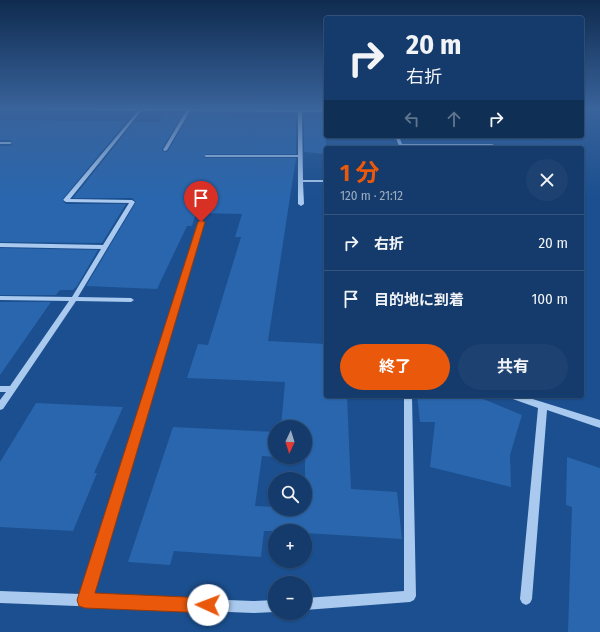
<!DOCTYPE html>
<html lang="ja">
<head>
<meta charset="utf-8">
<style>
  :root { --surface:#143b6b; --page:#1d4271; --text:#f1f3f6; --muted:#9dadc1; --line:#33557e; --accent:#ea580c }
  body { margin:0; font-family:"Fira Sans Condensed","Noto Sans JP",sans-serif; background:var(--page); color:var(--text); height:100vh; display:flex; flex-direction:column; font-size:15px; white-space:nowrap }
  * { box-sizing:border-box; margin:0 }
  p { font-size:13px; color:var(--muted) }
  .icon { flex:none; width:22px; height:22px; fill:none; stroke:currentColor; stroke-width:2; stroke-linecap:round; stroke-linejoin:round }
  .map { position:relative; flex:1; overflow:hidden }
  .drawer { position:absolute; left:324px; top:146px; width:260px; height:252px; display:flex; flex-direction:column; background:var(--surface); border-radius:4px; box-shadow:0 1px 3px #0004,0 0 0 1px var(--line) }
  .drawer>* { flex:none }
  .banner { position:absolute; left:324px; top:16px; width:260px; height:122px; border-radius:4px; box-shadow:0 1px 3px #0004,0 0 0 1px var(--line); background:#143b6b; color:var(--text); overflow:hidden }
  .needle { width:26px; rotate:184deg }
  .fabs { position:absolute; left:268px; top:420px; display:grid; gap:8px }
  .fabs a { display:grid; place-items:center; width:44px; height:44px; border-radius:50%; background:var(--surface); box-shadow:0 1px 3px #0004,0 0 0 1px var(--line); font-size:20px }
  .pin { position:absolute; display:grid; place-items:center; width:34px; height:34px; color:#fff; margin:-41px -17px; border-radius:50% 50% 50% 0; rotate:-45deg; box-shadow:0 0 4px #0007 }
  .pin .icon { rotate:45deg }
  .me { position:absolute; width:44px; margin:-22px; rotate:272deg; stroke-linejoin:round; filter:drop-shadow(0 0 3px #0008) }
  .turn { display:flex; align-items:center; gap:14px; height:84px; padding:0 16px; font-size:18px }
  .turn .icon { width:52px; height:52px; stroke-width:2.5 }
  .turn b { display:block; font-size:28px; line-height:34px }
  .lanes { display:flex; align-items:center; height:38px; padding:0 16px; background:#0003; justify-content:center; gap:20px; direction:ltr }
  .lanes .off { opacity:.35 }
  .round { display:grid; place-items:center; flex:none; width:42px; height:42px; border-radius:21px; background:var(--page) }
  .overview { display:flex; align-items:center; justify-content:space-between; height:68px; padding:0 16px }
  h1 { font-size:24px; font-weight:700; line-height:30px; color:var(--accent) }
  .primary-button { display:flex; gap:8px; margin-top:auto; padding:8px 16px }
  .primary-button a { flex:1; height:46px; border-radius:24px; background:var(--accent); color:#fff; font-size:16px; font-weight:700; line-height:46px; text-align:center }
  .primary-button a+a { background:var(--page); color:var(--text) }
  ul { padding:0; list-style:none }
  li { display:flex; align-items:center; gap:12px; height:56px; padding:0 16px; border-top:1px solid var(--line) }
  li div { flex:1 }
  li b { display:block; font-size:15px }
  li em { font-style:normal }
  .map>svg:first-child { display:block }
  .building { fill:#2a66ad }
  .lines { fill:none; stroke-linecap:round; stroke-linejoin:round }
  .path { stroke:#a9c9ee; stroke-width:1.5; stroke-dasharray:1 1.5; stroke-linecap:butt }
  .minor { fill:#a9c9ee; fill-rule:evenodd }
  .route { fill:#ea580c; stroke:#983908 }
</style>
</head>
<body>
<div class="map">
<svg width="600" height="632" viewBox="0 0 600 632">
  <rect width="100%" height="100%" fill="#1b4f8f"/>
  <path class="building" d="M201,113H233L232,117L296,118V154H206L203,157L206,158H296L268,341L326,344V396H347L351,489L397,492L402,539L305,533V531H264L261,557L174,551L170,565L128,562L173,427L275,432V457L262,456L255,506L275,507V509H305V458L283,457H305V427H281L285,382L187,378L198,344L208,345L241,237H235L242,214L196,213L192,226H187L157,289L86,286L136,202L132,198H73L134,122H158L165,114H183L162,149V151L166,152L168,151L190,114H200Z
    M304,118L326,119V154L304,152Z
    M0,120L127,121L62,200L66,204H126L102,243L0,242V146H10L13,144L10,140H0Z
    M0,248L98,250L77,286L73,290H60L56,295H0Z
    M0,302H51L0,375Z
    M417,396H476L522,415L510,455L511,487L430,467L435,422H420Z
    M36,403L123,407L94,473H97L73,531L0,527V462Z
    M567,457L600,468V632H568L572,507L566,505Z"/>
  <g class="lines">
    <path class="path" d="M550,139L553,136"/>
    <path class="minor" d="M47,109L298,110V109H302V110H326V112H302L303,180H326V182H303L304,204L301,206L298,204V157H206L204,156L206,155H298V112L190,111L167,150L165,151L163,150L186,111H141L70,199L132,200L135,202L78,297L131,298L134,300L131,302L76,301L3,409L0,410V400L6,392H0V386H10L69,301L0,300V296L72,297L101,249L0,247V243L103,245L129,203L66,202L63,200L138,111L49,110Z
      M395,136H399L402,144H492L494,145L492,146H403L404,148H400Z
      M0,142H10L12,143L10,144H0Z
      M201,220L204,222L93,595L254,601L275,600V612L254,613L0,603V591L81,594L198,222Z
      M404,396H412L416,596L414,600L410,602L305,610V598L404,591Z
      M509,396H523L600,420V428L547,410L532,599L530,603L526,605L522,603L520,599L538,408L510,398Z"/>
  </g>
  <linearGradient id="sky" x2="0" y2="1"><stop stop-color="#0f2b4f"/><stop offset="0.55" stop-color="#39639b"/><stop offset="1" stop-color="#39639b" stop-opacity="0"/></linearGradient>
  <rect width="600" height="197" fill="url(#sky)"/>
  <path class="route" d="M201,220L205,222L95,593L208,598L214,600L216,605L214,611L208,613L85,608L79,606L77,600L198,222Z"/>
</svg>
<div class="fabs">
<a><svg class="needle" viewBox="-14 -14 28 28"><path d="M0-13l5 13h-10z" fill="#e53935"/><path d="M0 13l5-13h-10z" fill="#9dadc1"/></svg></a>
<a><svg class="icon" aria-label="search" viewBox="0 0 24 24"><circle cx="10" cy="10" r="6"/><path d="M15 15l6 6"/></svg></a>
<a>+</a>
<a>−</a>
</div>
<div class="pin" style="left:201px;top:222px;background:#d93025"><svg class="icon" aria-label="arrive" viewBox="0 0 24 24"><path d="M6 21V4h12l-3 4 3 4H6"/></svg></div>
<svg class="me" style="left:208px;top:605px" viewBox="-20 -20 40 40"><circle r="19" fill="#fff"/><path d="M0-13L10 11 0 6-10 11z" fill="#ea580c"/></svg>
<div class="banner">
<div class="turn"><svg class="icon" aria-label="right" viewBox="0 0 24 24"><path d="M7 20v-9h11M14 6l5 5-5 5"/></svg><div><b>20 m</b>右折</div></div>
<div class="lanes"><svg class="icon off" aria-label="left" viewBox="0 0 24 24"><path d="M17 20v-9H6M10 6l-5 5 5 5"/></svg><svg class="icon off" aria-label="ahead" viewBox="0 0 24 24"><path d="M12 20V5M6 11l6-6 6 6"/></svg><svg class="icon" aria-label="right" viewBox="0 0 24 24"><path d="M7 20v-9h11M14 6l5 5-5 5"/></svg></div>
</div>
<section class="drawer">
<div class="overview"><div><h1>1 分</h1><p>120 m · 21:12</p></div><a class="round"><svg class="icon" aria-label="close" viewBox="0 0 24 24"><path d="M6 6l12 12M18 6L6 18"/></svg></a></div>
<ul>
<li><svg class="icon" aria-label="right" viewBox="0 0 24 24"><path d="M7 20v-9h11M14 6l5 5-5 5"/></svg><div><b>右折</b></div><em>20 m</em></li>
<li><svg class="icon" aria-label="arrive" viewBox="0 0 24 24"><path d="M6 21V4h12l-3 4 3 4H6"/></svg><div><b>目的地に到着</b></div><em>100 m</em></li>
</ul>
<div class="primary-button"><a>終了</a><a>共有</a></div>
</section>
</div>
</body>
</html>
